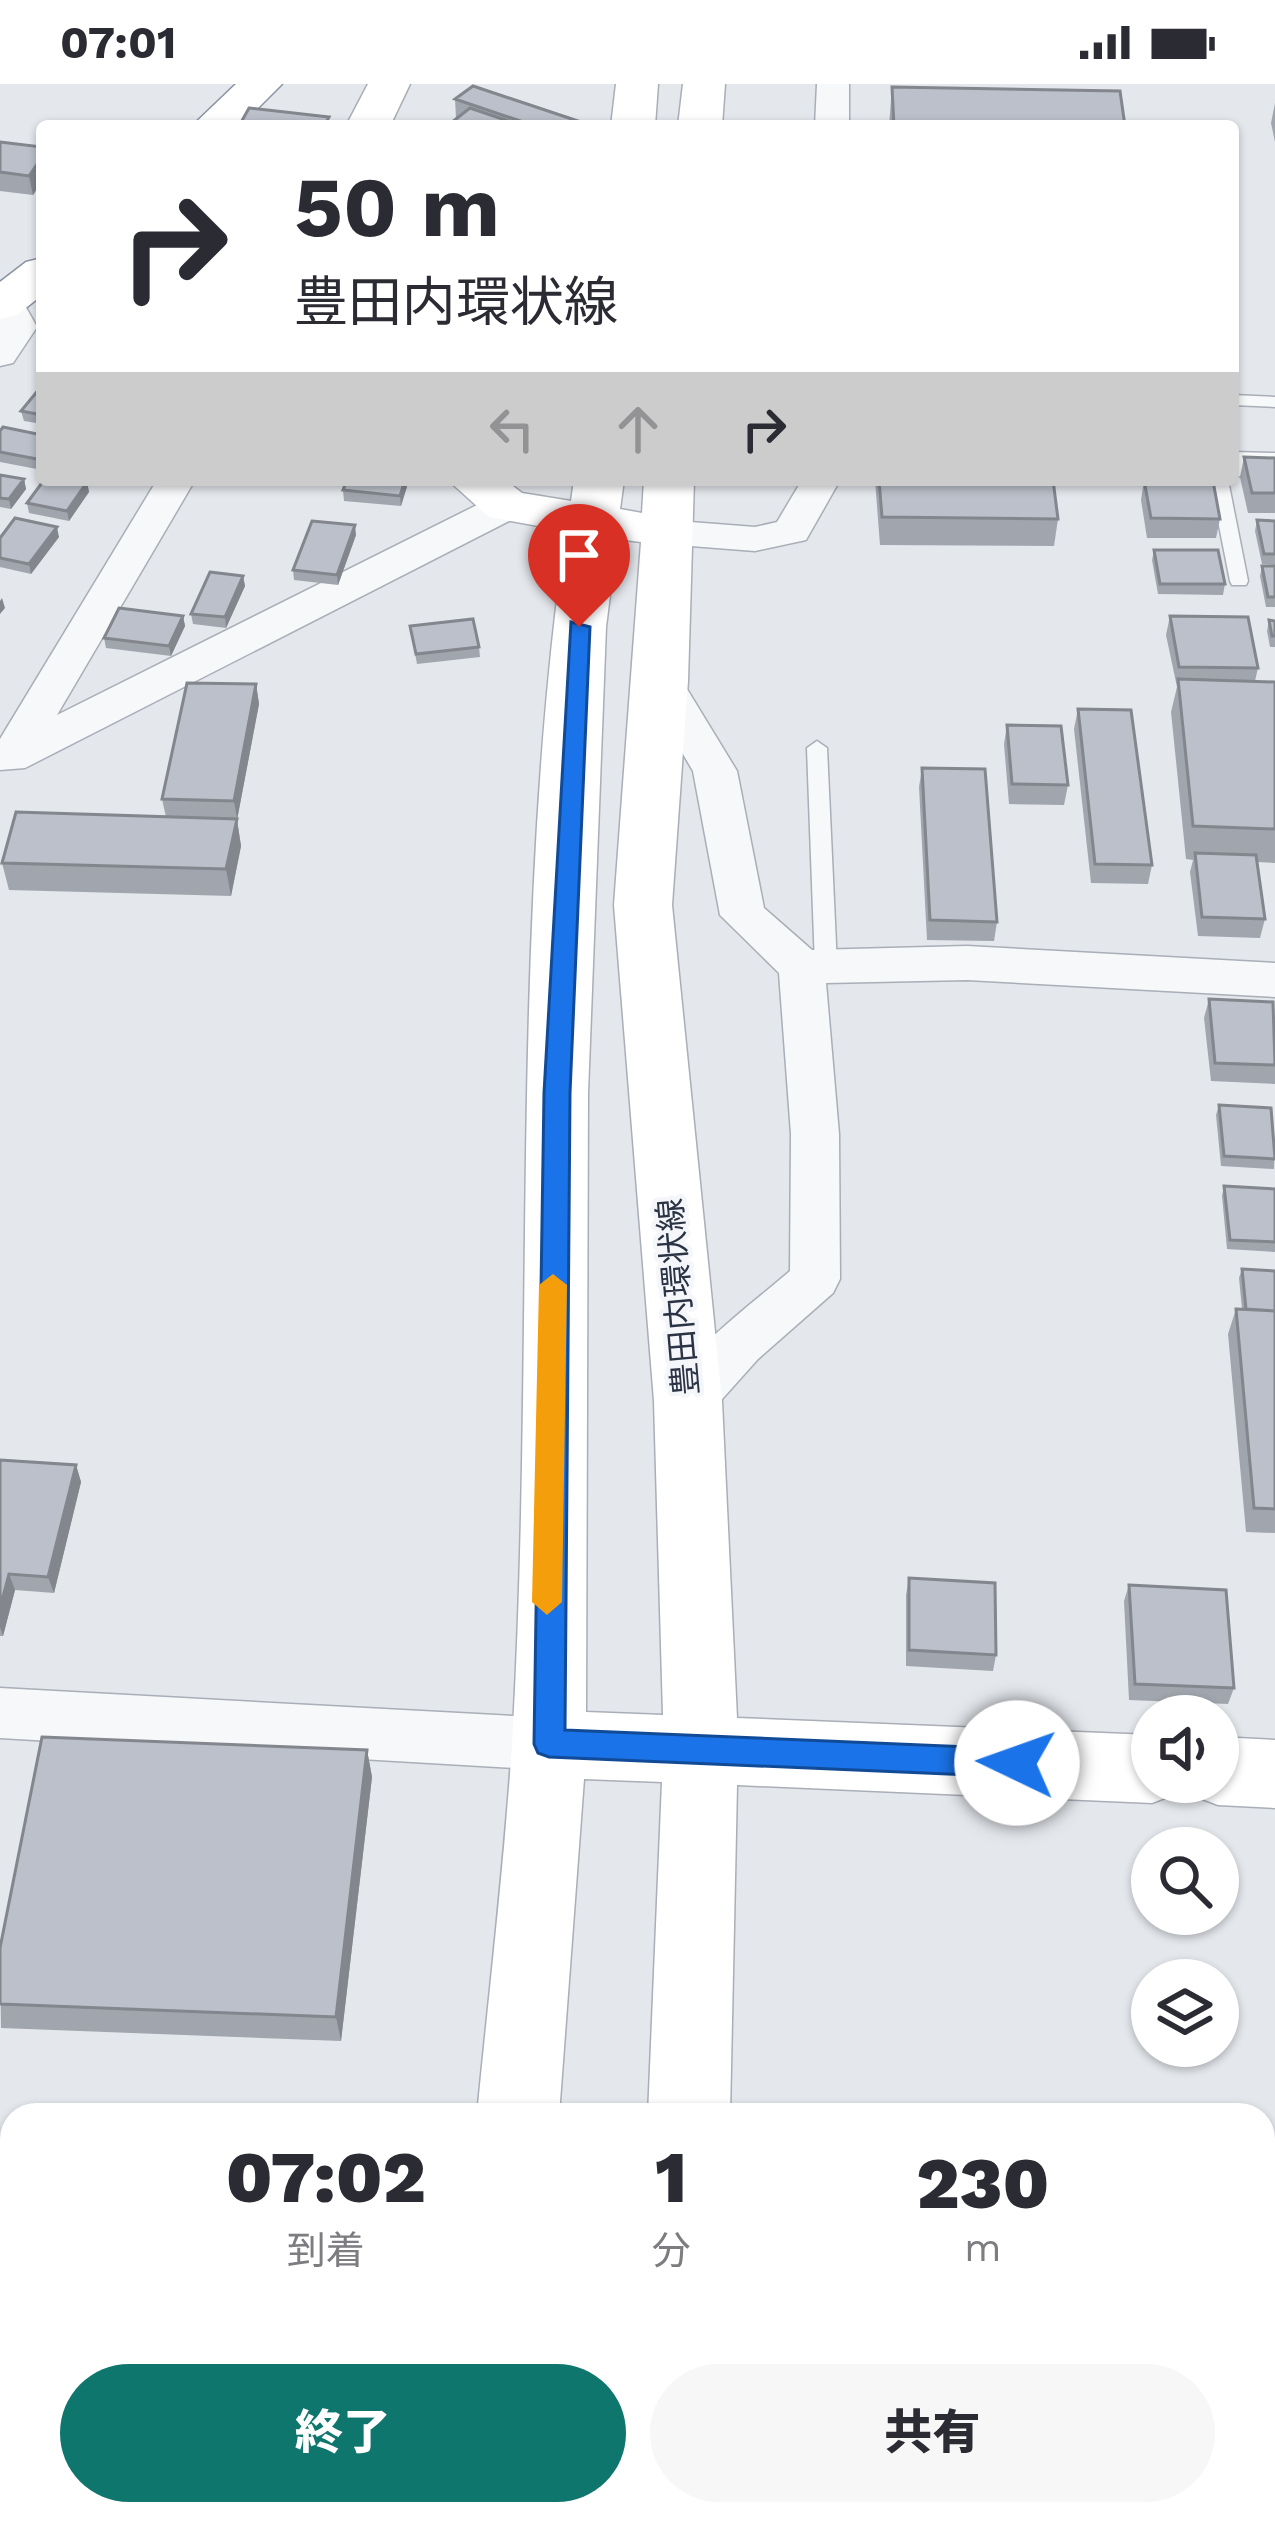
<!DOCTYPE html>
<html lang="ja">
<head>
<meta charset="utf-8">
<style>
  :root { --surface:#fff; --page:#f7f7f7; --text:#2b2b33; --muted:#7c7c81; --accent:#0f766e }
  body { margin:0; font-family:"Work Sans","Noto Sans JP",sans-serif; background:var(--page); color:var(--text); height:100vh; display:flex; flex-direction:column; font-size:45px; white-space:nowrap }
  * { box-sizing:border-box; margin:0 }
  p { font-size:39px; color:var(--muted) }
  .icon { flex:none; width:66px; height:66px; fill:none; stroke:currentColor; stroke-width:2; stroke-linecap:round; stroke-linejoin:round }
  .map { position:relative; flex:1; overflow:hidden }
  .panel { position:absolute; left:0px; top:2019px; width:1275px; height:423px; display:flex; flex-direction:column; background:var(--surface); border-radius:36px 36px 0 0; box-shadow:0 3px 9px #0004 }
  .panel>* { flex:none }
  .top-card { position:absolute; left:36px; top:36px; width:1203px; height:366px; border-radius:12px; box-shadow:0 3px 9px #0004; background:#fff; color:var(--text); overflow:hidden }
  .tools { position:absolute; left:1131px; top:1611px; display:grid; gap:24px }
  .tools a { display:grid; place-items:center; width:108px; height:108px; border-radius:50%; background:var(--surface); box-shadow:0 3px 9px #0004; font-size:60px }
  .pin { position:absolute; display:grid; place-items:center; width:102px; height:102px; color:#fff; margin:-123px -51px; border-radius:50% 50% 50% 0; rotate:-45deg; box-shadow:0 0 12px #0007 }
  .pin .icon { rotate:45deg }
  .me { position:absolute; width:132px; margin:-66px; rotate:273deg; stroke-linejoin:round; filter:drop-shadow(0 0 9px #0008) }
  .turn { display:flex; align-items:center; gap:42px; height:252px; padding:0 60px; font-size:54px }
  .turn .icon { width:156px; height:156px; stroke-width:2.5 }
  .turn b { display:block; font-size:84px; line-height:102px }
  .lanes { display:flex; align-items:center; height:114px; padding:0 60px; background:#0003; justify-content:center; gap:60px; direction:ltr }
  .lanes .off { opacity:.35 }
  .eta { display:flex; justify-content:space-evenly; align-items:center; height:204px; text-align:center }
  .eta b { font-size:72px; font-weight:800; line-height:84px }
  .primary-button { display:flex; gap:24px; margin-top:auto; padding:24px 60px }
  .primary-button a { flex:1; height:138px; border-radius:72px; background:var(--accent); color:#fff; font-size:48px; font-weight:800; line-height:138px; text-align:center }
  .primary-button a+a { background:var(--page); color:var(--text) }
  .status { display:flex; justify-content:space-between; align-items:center; height:84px; padding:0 60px; background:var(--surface); direction:ltr }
  .status svg { height:33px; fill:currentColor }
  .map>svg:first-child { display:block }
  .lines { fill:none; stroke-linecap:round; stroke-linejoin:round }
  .lane-casing { stroke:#a9aeb7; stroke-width:3 }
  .street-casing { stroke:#a9aeb7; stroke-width:3 }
  .secondary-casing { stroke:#a9aeb7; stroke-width:3 }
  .highway-casing { stroke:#8b94a3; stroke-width:3 }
  .lane { fill:#f7f8fa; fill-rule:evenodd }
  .street { fill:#f7f8fa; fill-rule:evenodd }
  .secondary { fill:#fff; fill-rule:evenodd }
  .highway { fill:#fff; fill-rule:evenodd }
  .wall { fill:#a1a5ae }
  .shaded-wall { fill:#83868d }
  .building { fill:#bbc0ca; stroke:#83868d; stroke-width:3 }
  .route { fill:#1a73e8; stroke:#114b97; stroke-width:3 }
  .slow { fill:#f59e0b }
  .labels { text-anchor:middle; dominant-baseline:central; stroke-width:9; stroke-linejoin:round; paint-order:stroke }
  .street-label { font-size:33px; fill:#2b3445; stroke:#f4f6f9 }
</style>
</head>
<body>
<div class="status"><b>07:01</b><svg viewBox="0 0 49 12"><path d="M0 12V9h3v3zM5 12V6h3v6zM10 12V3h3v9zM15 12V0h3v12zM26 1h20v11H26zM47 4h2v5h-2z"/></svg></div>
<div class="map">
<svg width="1275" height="2441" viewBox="0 0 1275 2441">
  <rect width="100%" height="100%" fill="#e4e7ec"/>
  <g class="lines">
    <g class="lane-casing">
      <path id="lane" d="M1233,311L1275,313V323L1233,321Z
        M1210,396H1228L1248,497L1246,501H1232L1230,497Z
        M817,657L827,664L837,882L826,890L815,882L807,664Z"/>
    </g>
    <g class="street-casing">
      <path id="street" d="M817,0H849V42H815Z
        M5,206L18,209L37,243L13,279L0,282V207Z
        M1233,368L1275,369V393L1233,392Z
        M157,396H195L57,631L493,413H521L527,422L521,431L25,684L0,686V655Z
        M802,396H840L806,456L755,467L665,460L651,457L645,448L651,439L665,436L755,443L777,438Z
        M661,583L676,587L737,687L764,824L812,866L967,862L1275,879V913L967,896L826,899L839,1050L840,1195L833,1209L758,1275L707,1332L688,1339L669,1332L662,1317C688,1265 746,1225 790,1187L791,1050L779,889L720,831L693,687L640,597L646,587Z
        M0,1604L549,1634L569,1642L578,1660L569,1678L549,1686L0,1654Z
        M359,2430H427V2441H357Z
        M744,2430H812L813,2441H743Z"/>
    </g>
    <g class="secondary-casing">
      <path id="secondary" d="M368,0H410L390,42H346Z
        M616,0H658L655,42H611Z
        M683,0H725L722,42H678Z
        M448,396H505L522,409L571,417L574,396H624L620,425L642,429L644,396H694L688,597L672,821L722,1317L737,1634L1152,1651V1698H1184L1178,1709L1152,1719L737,1701L730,2031H648L662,1698L584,1695L559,2031H477C489,1908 504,1784 512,1661C536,1257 508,849 566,447L489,433ZM617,455L641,458L614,821L654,1317L663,1631L586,1628L588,1009L606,543Z
        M1218,1653L1275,1656V1724L1218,1721L1192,1711L1186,1698H1218Z
        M439,2430H529L528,2441H438Z
        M629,2430H719L718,2441H628Z"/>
    </g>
    <g class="highway-casing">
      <path id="highway" d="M236,0H282L240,42H192Z
        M42,174V211L17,231L0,235V198L26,178Z"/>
    </g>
    <use href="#lane" class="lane"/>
    <use href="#street" class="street"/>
    <use href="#secondary" class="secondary"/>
    <use href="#highway" class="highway"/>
  </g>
  <path class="wall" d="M892,3L1125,42H889Z
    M455,15L587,42H447L456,34Z
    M1275,19V58L1271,39Z
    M0,58L42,63V97L33,111L0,107Z
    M42,304V340L24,337L21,327Z
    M0,347L42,351V386L0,378Z
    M1244,373L1275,374V429H1248L1240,393Z
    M0,391L24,395L26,405L11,425L0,423Z
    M347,396H409L401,422L344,417L343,406Z
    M875,396H1053L1058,435L1054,462L880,461Z
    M1144,396L1220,435L1216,454H1147L1141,416Z
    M87,398L89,408L69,437L29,429L27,419Z
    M1257,436L1275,437V481L1262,480L1255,447Z
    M356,451L338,501L294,496L293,486Z
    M59,453L31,490L0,483V454Z
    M1154,466L1225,500L1223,511L1158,510L1152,476Z
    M1262,482H1275V523H1266L1260,492Z
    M243,492L245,502L226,544L193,540L191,530Z
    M183,532L185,542L171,572L106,564L104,554Z
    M1170,532L1258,584L1255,597L1275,598V779L1257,778L1265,835L1260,854L1198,852L1190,788L1193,776L1186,775L1171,628L1177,603L1166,551Z
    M1269,536L1275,537V563H1270L1267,547Z
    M410,542L479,563L480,573L417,580Z
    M256,600L259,620L237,736L241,762L231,812L9,806L2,779L166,733L162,715Z
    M1078,625L1152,781L1148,800L1091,799L1074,645Z
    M1007,641L1068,701L1064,721L1009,720L1004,660Z
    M922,684L997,838L994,857L927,856L919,703Z
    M1209,915L1275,937V1000L1211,997L1204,934Z
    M1219,1021L1275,1057L1274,1085L1221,1082L1216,1031Z
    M1224,1102L1275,1105V1168L1227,1165L1222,1112Z
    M1242,1185L1275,1187V1449L1246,1448L1228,1250L1236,1225H1242L1239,1194Z
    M0,1376L76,1381L81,1398L54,1509L15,1506L3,1552H0Z
    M909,1494L996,1571L993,1587L906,1582V1511Z
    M1129,1501L1234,1604L1228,1620L1129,1616L1124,1517Z
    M367,1666L372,1693L341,1957L1,1944L0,1864Z"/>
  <path class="shaded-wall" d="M42,73V97L33,111L29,92Z
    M24,395L26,405L11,425L9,415Z
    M405,396H409L401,422L400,412Z
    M87,398L89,408L69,437L67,427Z
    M355,441L356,451L338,501L337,491Z
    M57,443L59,453L31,490L29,480Z
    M243,492L245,502L226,544L225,533Z
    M2,514L5,524L0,530V517Z
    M183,532L185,542L171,572L169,562Z
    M256,600L259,620L237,736L241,762L231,812L226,785L237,735L234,717Z
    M76,1381L81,1398L54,1509L48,1493Z
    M9,1490L15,1506L3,1552L0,1543V1524Z
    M367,1666L372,1693L341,1957L336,1933Z"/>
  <path class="building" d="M473,2L587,40L584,42H535L455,15Z
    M892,3L1120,7L1125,42H894Z
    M249,24L329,33L324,42H239Z
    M470,24L523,42H447Z
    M0,58L42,63V73L29,92L0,88Z
    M40,304H42V331L21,327Z
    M3,343L42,351V376L0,368V347Z
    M1244,373L1275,374V409H1252Z
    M0,391L24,395L9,415L0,414Z
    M44,396H77L87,398L67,427L27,419Z
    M347,396H405L400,412L343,406Z
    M879,396H1053L1058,435L882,433Z
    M1144,396L1213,397L1220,435L1151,434Z
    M15,434L57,443L29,480L0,474V454Z
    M1257,436L1275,437V470H1264Z
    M312,437L355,441L337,491L293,486Z
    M1154,466H1218L1225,500H1160Z
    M1262,482H1275V513H1268Z
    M210,488L243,492L225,533L191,530Z
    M119,524L183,532L169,562L104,554Z
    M1170,532L1248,533L1258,584L1179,583Z
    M473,535L479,563L416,570L410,542Z
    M1269,536L1275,537V552H1272Z
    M1178,595L1275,598V745L1193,742Z
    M187,599L256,600L234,717L162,715Z
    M1078,625L1131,626L1152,781L1095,780Z
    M1007,641L1061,642L1068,701L1012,700Z
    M922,684L985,685L997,838L930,836Z
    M16,728L237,735L226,785L2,779Z
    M1195,769L1256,771L1265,835L1202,833Z
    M1209,915L1273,918L1275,981L1215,979Z
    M1219,1021L1271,1024L1275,1075L1224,1072Z
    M1224,1102L1275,1105V1158L1230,1156Z
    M1242,1185L1275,1187V1227L1246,1225Z
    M1236,1225L1275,1227V1425L1254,1424Z
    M0,1376L76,1381L48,1493L9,1490L0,1524Z
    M909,1494L995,1499L996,1571L909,1566Z
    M1129,1501L1226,1506L1234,1604L1135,1600Z
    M42,1653L367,1666L336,1933L0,1920V1864Z"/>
  <path class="route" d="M571,538L590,543L570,1009L565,1646L1017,1665L1028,1669L1032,1679L1028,1689L1017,1693L549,1673L538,1669L534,1660L544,1009Z"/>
  <path class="slow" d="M553,1190L567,1201L562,1518L547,1531L532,1518L539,1201Z"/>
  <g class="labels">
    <g class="street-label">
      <text transform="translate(678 1213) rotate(-95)">豊田内環状線</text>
    </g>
  </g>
</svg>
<div class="tools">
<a><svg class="icon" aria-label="sound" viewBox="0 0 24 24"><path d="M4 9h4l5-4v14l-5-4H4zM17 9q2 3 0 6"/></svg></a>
<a><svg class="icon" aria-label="search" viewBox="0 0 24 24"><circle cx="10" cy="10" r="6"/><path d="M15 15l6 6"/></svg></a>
<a><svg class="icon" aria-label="layers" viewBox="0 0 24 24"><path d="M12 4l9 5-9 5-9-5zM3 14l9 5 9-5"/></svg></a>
</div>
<div class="pin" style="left:579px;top:543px;background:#d93025"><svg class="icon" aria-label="arrive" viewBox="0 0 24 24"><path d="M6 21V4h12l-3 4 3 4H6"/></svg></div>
<svg class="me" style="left:1017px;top:1679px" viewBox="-20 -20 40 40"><circle r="19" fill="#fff"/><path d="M0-13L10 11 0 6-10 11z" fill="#1a73e8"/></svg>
<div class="top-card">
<div class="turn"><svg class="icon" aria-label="right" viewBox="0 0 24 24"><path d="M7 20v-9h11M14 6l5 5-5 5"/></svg><div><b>50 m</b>豊田内環状線</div></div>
<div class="lanes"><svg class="icon off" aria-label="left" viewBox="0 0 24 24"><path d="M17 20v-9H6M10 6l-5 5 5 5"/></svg><svg class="icon off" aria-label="ahead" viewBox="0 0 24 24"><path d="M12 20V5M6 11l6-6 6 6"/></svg><svg class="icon" aria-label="right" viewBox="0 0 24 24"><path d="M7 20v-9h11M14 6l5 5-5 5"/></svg></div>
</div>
<section class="panel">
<div class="eta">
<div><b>07:02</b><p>到着</p></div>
<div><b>1</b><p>分</p></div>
<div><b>230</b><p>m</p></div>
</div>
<div class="primary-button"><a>終了</a><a>共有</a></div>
</section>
</div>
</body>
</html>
